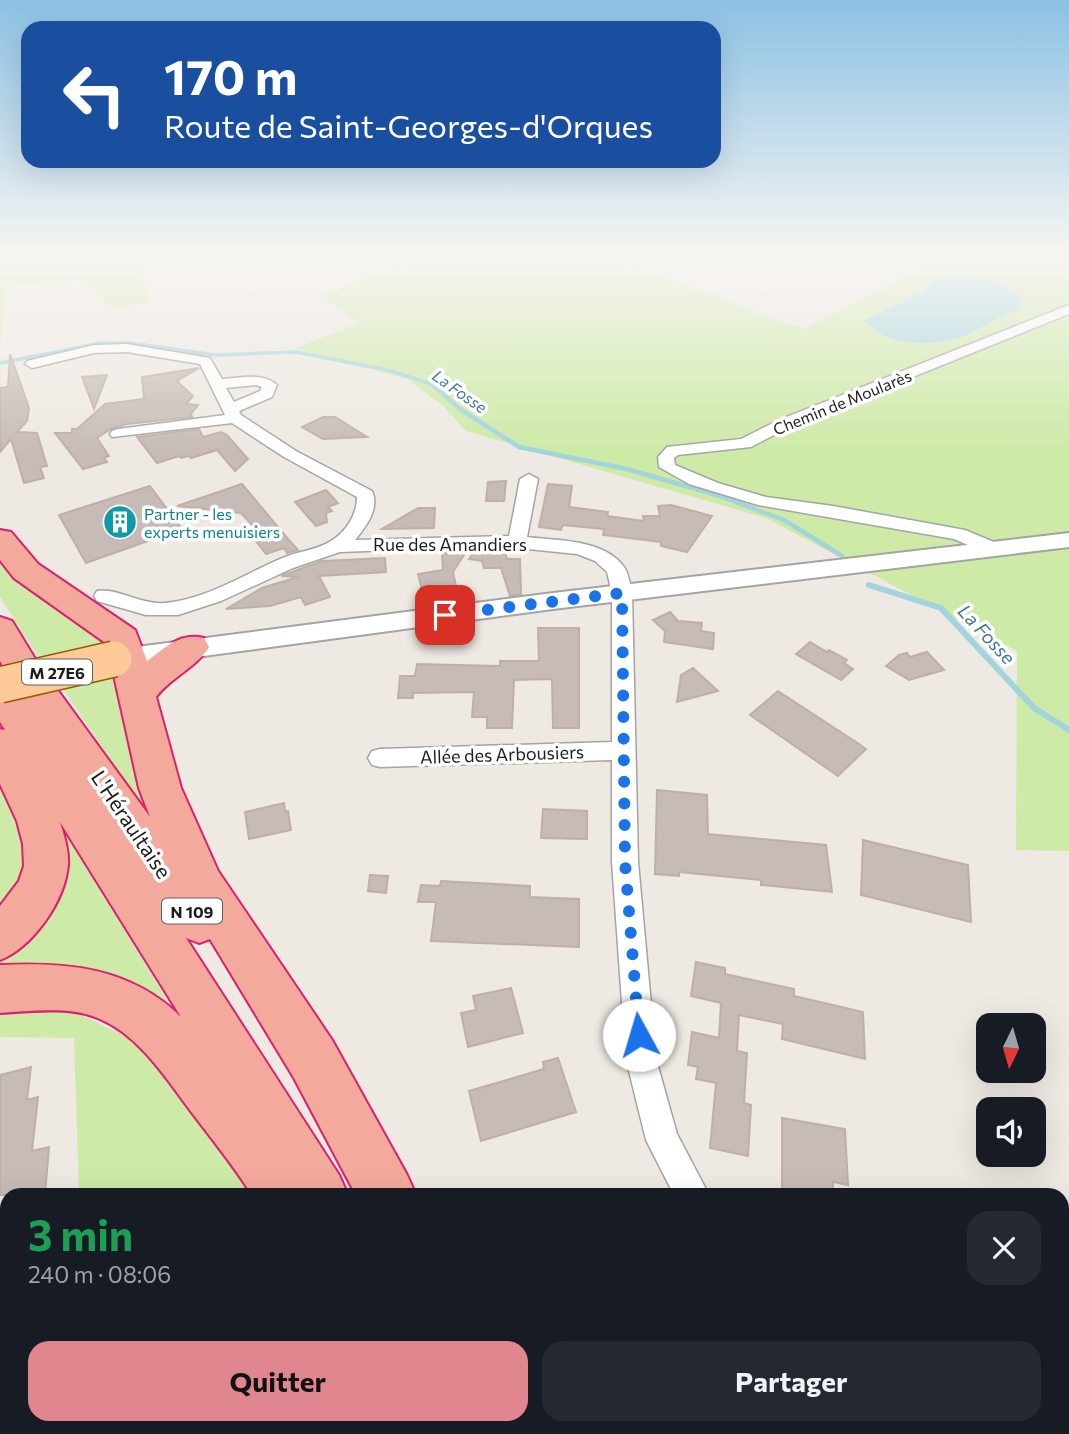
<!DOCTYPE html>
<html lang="fr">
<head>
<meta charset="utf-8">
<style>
  :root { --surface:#171b24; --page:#242831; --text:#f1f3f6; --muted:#9ea1a6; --accent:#df868e }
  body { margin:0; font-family:Commissioner,sans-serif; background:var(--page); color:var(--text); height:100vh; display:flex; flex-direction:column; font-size:26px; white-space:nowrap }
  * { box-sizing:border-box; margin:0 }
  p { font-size:23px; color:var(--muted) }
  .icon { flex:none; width:38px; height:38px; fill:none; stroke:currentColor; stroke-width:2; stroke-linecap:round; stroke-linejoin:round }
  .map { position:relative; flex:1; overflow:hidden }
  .side { position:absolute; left:0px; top:1188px; width:1069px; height:247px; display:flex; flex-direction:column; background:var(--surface); border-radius:21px 21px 0 0; box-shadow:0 7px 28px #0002 }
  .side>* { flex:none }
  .guide { position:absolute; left:21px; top:21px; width:700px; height:147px; border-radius:21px; box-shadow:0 7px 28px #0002; background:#1a4fa0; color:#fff; overflow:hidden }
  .needle { width:46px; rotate:185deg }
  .buttons { position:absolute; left:976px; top:1013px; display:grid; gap:14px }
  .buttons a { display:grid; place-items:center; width:70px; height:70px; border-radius:14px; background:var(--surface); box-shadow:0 7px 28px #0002; font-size:35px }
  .pin { position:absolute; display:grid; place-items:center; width:60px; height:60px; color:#fff; margin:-30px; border-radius:14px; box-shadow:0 4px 10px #0006 }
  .me { position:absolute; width:77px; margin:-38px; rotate:354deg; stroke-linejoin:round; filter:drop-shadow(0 0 5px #0008) }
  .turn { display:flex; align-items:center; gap:24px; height:147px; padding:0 28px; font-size:32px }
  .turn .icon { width:91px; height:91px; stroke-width:2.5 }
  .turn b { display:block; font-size:49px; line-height:60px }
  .round { display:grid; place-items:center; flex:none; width:74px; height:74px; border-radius:21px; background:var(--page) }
  .summary { display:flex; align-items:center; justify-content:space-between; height:119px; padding:0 28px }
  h1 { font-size:42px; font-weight:700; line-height:52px; color:#1e9e55 }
  .primary-button { display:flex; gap:14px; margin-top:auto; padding:14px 28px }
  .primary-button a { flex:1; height:80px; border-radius:21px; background:var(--accent); color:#111; font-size:28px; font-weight:700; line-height:80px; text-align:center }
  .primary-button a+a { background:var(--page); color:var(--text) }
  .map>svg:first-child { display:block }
  .grass { fill:#cdeaa6 }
  .water { fill:#a1d4dd }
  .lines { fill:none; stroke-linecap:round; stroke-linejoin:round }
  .stream-far2 { stroke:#a1d4dd; stroke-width:3.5 }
  .stream-far1 { stroke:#a1d4dd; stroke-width:4.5 }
  .stream { stroke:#a1d4dd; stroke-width:6 }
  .building { fill:#c6bbb6; stroke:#c0afa4; stroke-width:2 }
  .minor-casing { stroke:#a4a4a4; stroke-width:3 }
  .tertiary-casing { stroke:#a4a4a4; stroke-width:4 }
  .trunk-casing { stroke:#dc206f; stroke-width:4 }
  .minor { fill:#fff; fill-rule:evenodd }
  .tertiary { fill:#fff; fill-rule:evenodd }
  .trunk { fill:#f3a99c; fill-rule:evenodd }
  .primary-bridge-casing { stroke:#965800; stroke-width:38; stroke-linecap:butt }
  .primary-bridge { stroke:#feca98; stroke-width:35 }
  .route { stroke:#1a73e8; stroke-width:12; stroke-dasharray:0 21.6 }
  .labels { text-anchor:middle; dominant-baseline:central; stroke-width:7; stroke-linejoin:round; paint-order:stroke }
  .far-water-label { font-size:16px; font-style:italic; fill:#42789e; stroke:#fff }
  .far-street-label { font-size:16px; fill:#1d1d1d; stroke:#fff }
  .far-culture-label { font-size:16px; fill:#0d838f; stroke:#fff; text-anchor:start }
  .shield { fill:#fff; stroke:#616161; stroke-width:2 }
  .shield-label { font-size:16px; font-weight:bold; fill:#1d1d1d }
  .street-label { font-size:18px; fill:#1d1d1d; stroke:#fff }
  .water-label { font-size:19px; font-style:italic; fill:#42789e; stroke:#fff }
  .near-street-label { font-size:21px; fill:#1d1d1d; stroke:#fff }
</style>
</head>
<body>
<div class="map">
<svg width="1069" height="1434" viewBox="0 0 1069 1434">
  <rect width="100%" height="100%" fill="#eee9e2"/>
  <path class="grass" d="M0,252H135L150,301L112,309L82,280L6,286L0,342Z
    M435,252H463L483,263L540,252H596L804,329L932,262L922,252H1069V851L1016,850L1017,651L766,518L466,431L443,406L407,379L294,349L359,323L321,296Z
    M0,553L11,565L105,644L41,661L0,597Z
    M120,677L165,840L63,689Z
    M0,786L31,840L18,891L0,910Z
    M62,828L168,1002L148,995L0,970V943Z
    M0,1002L75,1012L136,1041L192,1096L252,1195H79L74,1038L0,1037Z
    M282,1428H383L386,1434H285Z"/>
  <path class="water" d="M960,275C982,278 1002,282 1020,296L1018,310C996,315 979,332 958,338C928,347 884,346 865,320L921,293L937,279Z"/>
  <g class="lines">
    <path class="stream-far2" d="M0,363L101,343H131L215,355L296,352L392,371L431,384L437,389"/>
    <path class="stream-far1" d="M435,387L460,409L519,447L627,469L717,495L784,520L842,556"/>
    <path class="stream" d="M869,585L941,608L1034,708L1069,730"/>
  </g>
  <path class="building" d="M10,354L29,408L27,421L17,432L37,433L47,466L40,467L44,478L24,483L11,439L0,452V388L8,387Z
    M199,368L177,381L193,396L186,404L198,405L191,414L192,417L127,424L111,429L97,438L109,456L104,458L107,462L83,469L55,433H72V429H77L105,404L144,399L142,377Z
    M107,375L94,409L82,377Z
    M323,417H335L367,437L323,439L302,427Z
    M199,429L203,437L221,432L227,435L248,459L235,471L217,450L191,458L189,456L181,458L179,456L157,463L137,437Z
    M506,481L504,501H486L488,482Z
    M242,484L288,539L298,550L287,553L284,548L266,554L255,540L263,537L241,513L177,506Z
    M548,484L572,486L569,507L608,512L607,516L644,521L643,516H660L658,506L671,505L712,516L687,552L661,546V542L603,535L604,529L563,525L561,530L539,527Z
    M150,486L182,529L86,563L59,515Z
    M326,490L338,503L328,507L332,511L326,513L327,522L316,526L295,502Z
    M418,508H435L434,528L382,529Z
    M504,549L507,559H520L521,594L510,596L501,568H484L482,561L469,559L476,550Z
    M466,552L453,572L456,586L422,590L418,574L443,570L442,553Z
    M385,558L386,572L319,576L330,597L305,605L301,597L270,606L226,609L262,588L298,577L281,576L322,561Z
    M670,612L678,621L702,623L701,631L714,633L713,649L664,642L665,631L653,620Z
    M538,628H579V728H553L552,679L514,680L512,728H487V717H472L474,692L413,693V698H398L400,676H415L417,664L500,666V661H539Z
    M810,642L827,652L829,650L847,660L844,663L853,669L841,680L796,654Z
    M927,652L944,670L909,680L886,666L899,655L907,653L910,657Z
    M693,668L718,691L677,702L681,675Z
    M778,691L856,742L866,749L838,776L750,715Z
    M657,790L707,795L708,834L826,845L832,892L761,885V880L679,872V876L655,874Z
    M284,803L285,812L288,811L291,830L249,839L245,812Z
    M543,809L587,811V839L541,838Z
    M863,840L968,865L971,922L861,895Z
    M370,875L388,876L386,893L368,891Z
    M441,881L530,886V897L579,899V947L431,941L436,902H418L421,885L440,886Z
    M696,962L725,968V974L794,989V996L863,1012L865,1059L782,1039L783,1024L739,1015L737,1051L747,1053L744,1103L751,1105L748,1156L710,1148L716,1083L696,1079L698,1067L688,1065L692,1032L719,1038L721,1003L691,996Z
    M511,988L523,1033L468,1047L461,1013L476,1010L473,996Z
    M558,1058L576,1112L481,1141L469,1091L544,1069L543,1062Z
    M31,1067L27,1100L38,1097L32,1151L49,1147L45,1195H0V1075Z
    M782,1118L845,1129L848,1185L833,1182V1195H782Z"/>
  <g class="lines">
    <g class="minor-casing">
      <path id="minor" d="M1069,305V314L791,426L751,447L678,455L674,458L675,465L718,483L766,497L833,506L965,530L1001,545L1003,549L1001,553H987L954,539L758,505L689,484L659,467L658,457L667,447L741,439L779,420Z
        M127,344L210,358L222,379C240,378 263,372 277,385L272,397L239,411L241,415L296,451L372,491C380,508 366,527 355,540L509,536L520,479L529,474L538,479L527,537C558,541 604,539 624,567C629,574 630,585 632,593L638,862L656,1059L677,1134L709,1195H674L646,1140L626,1059L612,862V760L380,767L372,765L368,758L372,751L380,749L612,742V593L607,572L595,561L577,554L499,546L340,552L293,568L221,601L178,615H146L97,601L94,596L97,591C115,587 142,605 165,603C208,599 246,573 285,557C299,551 317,550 331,541C346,532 357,515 357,497L284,457L232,423L112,437L110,434L112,431L118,429L225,415L200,364L127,352L94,353L32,368L25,364L27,361L94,345ZM256,385L262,387L260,391L234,402L226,388Z
        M1062,1378L1069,1380V1425L1062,1422Z
        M20,1428H60V1434H20Z"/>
    </g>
    <g class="tertiary-casing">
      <path id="tertiary" d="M1069,533V547L553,609L129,666L120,663L116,657L120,651L129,648L553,593Z"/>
    </g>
    <g class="trunk-casing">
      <path id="trunk" d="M0,530L11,532L38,564L135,630L147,661C165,648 180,632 204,638L209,647C196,668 171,677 156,697L181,788L218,871L332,1040L407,1175L416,1195H356L294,1078L210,939L199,943L186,938L339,1175L348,1195H252C235,1168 215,1143 196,1118C169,1083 142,1037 100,1019C71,1006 32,1011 0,1013V965C67,962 130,967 181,1017L60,822C64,836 69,850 68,865C65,901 33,947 0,960V906L19,881L24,866L23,844L17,821L0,784V729L5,730L0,722V676L11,680L0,661V617L12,621L37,662L150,817L139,788L107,644L14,578L0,560Z
        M388,1428H553L556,1434H391Z"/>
    </g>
    <use href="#minor" class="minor"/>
    <use href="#tertiary" class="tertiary"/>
    <use href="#trunk" class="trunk"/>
    <g class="primary-bridge-casing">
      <path id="primary-bridge" d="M0,685L114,659"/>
    </g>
    <use href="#primary-bridge" class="primary-bridge"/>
  </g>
  <linearGradient id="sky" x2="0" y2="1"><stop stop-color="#8bc1e4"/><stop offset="0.56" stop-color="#f7f5f2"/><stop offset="1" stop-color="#f7f5f2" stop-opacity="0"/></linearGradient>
  <rect width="1069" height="453" fill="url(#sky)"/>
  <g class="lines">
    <path class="route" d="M445,615L622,593L625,862L639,1035"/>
  </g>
  <defs>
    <g id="building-disc" transform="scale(1.75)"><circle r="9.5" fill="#0f9aa8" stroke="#fff"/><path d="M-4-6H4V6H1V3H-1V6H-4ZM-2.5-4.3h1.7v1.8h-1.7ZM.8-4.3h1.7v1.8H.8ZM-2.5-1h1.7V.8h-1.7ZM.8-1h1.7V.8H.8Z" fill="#fff"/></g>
  </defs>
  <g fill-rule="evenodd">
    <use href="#building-disc" x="120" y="522"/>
  </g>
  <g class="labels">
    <g class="far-water-label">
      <text transform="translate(460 391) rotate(35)">La Fosse</text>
    </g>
    <g class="far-street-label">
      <text transform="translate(842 402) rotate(-22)">Chemin de Moularès</text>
    </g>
    <g class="far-culture-label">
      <text x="144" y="513">Partner - les<tspan x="144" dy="18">experts menuisiers</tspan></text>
    </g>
    <g class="shield">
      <rect x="22" y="659.5" width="70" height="25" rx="5"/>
      <rect x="162" y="898.5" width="60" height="25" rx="5"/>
    </g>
    <g class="shield-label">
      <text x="57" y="672">M 27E6</text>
      <text x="192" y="911">N 109</text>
    </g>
    <g class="street-label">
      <text x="450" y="544">Rue des Amandiers</text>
      <text transform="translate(502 754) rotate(-2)">Allée des Arbousiers</text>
    </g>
    <g class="water-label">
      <text transform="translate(987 634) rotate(47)">La Fosse</text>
    </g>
    <g class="near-street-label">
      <text transform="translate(132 824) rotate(56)">L'Héraultaise</text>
    </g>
  </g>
</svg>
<div class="buttons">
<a><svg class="needle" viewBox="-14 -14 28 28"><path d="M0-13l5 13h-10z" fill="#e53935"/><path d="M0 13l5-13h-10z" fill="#9ea1a6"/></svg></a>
<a><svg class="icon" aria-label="sound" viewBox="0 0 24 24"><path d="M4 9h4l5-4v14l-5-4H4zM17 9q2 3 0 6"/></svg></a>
</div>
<div class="pin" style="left:445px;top:615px;background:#d93025"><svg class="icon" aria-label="arrive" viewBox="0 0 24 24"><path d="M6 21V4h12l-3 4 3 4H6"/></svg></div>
<svg class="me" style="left:639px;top:1035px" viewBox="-20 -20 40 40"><circle r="19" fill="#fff"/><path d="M0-13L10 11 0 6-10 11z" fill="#1a73e8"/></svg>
<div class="guide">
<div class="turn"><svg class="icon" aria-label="left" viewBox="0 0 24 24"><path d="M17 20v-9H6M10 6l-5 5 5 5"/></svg><div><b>170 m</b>Route de Saint-Georges-d'Orques</div></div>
</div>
<section class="side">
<div class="summary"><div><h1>3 min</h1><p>240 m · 08:06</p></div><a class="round"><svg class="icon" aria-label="close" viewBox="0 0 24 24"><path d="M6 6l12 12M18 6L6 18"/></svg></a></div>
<div class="primary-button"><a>Quitter</a><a>Partager</a></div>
</section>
</div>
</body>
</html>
